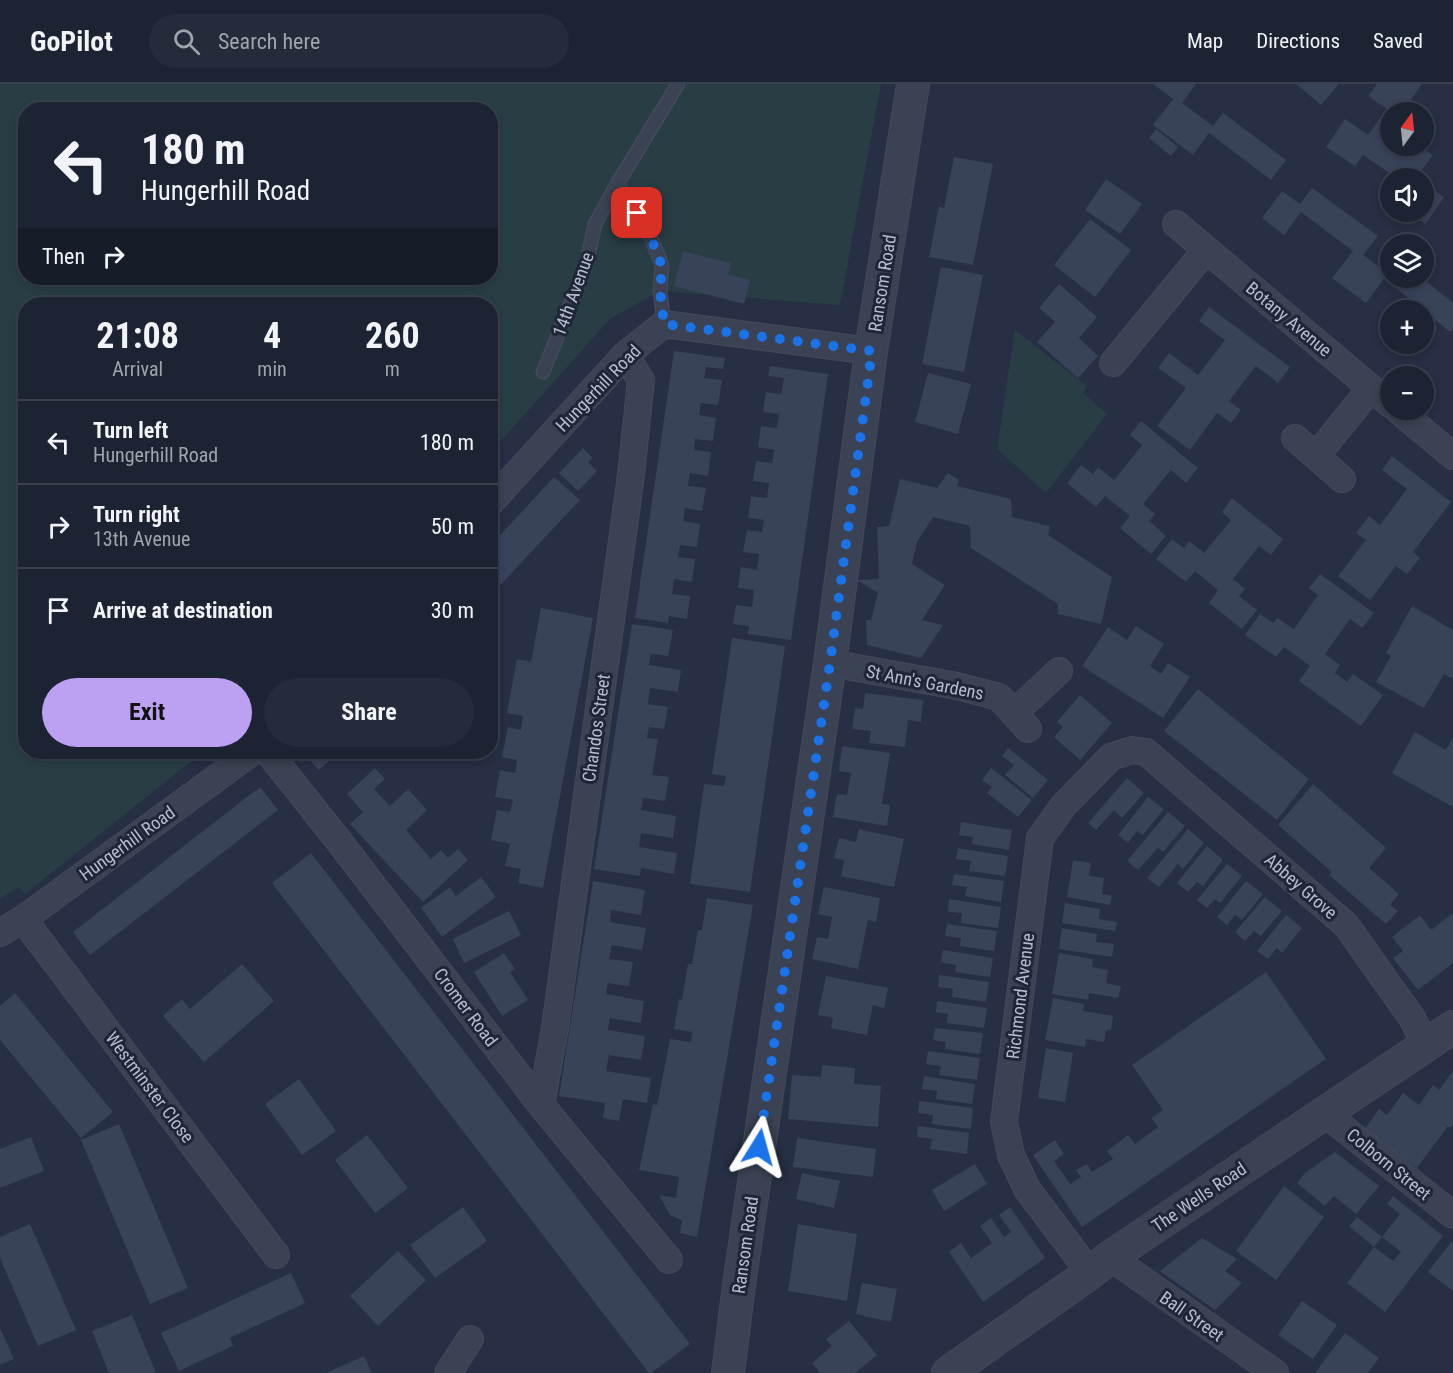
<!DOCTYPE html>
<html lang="en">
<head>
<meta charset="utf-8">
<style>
  :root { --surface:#1c2332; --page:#252b3a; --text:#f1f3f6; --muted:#a0a4ac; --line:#3a404d; --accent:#bca0f2 }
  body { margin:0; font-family:"Roboto Condensed",sans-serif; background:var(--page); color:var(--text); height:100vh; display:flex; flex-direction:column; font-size:22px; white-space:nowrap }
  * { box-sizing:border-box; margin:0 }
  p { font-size:20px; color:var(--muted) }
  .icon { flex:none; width:33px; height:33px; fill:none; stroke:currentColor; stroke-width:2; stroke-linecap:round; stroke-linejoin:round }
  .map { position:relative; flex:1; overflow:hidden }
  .drawer { position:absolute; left:18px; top:213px; width:480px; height:462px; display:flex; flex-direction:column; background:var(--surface); border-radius:24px; box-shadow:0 3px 9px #0003,0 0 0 2px var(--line) }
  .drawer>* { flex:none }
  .top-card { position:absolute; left:18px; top:18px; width:480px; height:183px; border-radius:24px; box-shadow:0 3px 9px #0003,0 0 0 2px var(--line); background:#1c2332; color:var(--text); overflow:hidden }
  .needle { width:39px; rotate:15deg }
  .controls { position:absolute; left:1380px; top:18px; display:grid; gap:12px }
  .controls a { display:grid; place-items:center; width:54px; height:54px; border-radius:50%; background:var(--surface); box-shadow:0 3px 9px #0003,0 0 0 2px var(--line); font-size:30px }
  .pin { position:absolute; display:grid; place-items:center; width:51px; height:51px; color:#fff; margin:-26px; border-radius:12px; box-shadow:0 3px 9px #0006 }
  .me { position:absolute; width:66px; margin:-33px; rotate:8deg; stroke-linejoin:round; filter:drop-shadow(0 0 4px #0008) }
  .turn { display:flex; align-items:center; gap:21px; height:126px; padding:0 24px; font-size:27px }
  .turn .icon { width:78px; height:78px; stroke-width:2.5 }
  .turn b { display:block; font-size:42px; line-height:51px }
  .then { display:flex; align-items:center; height:57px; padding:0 24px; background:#0003; gap:12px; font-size:22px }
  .eta { display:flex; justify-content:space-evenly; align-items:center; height:102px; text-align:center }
  .eta b { font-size:36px; font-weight:700; line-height:42px }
  .cta { display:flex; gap:12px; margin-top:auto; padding:12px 24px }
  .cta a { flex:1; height:69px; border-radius:36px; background:var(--accent); color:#111; font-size:24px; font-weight:700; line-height:69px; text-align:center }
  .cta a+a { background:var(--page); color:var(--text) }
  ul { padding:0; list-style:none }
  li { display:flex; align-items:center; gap:18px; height:84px; padding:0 24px; border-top:2px solid var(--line) }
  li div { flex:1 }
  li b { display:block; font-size:22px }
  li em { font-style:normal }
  header { display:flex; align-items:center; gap:36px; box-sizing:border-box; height:84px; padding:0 30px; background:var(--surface); border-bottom:2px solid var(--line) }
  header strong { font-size:28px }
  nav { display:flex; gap:33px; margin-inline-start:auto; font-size:21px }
  .search { width:420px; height:54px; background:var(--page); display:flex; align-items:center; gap:15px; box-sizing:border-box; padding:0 21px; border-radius:33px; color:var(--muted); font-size:22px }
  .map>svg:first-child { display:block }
  .green { fill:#283e44; fill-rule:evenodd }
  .building { fill:#384259 }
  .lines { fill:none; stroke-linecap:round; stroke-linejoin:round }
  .service-casing { stroke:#444a5c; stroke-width:15 }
  .minor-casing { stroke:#444a5c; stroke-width:28 }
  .tertiary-casing { stroke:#444a5c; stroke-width:34 }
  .service { stroke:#3a4253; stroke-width:12 }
  .minor { stroke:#3a4253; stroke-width:26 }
  .tertiary { stroke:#3a4253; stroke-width:32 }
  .route { stroke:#1a73e8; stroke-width:10; stroke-dasharray:0 18 }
  .labels { text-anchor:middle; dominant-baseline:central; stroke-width:6; stroke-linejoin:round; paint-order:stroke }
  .street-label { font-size:18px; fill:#b8bdcd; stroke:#1f2638 }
</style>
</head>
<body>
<header>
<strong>GoPilot</strong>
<div class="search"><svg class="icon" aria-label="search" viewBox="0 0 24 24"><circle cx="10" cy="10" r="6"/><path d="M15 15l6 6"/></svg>Search here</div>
<nav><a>Map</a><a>Directions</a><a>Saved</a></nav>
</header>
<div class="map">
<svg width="1453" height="1289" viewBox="0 0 1453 1289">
  <rect width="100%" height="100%" fill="#262f43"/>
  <path class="green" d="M0,0H881L840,221L660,207L610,235L491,368L490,220H26V668H203L25,810L19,803L0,815ZM26,26H490V194H26Z
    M1015,246L1087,302L1083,309L1107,330L1046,409L997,365Z"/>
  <path class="building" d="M1153,0H1196L1182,19L1213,42L1223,29L1286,76L1271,96L1209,49L1193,71L1153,41L1173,15Z
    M1296,0H1339L1321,21Z
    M1377,0H1422L1402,28H1391L1368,12Z
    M1380,34L1390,42V62H1419L1433,71L1416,94H1397L1363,71L1355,82L1326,63L1345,35L1368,51Z
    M1156,45L1178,63L1171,72L1149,54Z
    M954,73L993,80L973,181L929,173L939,122L944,124Z
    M1106,95L1142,120L1120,150L1085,126Z
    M1424,99L1444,113L1426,140L1408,128H1424Z
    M1312,104L1378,152L1363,171L1388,189L1366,219L1332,194L1353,167L1301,128L1284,151L1262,134L1282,107L1300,120Z
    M1090,135L1131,166L1095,213L1054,181Z
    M683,167L731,179L728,190L750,196L744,220L674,202Z
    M941,183L983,191L964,288L922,280Z
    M1396,194H1422L1453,219V244L1450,248L1391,200Z
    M1059,200L1097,233L1079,254L1098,272L1078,294L1037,258L1055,238L1039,224Z
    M1209,223L1290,283L1278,299L1256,282L1229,317L1241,326L1231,339L1217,329L1190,366L1157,342L1186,304L1158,284L1169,269L1198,291L1225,256L1199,237Z
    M674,267L725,274L723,285L706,283L704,294L722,296L718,321L701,319L699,331L716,334L713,357L695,355L694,366L711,368L708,392L690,389L688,402L706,404L702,427L685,424L683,437L700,440L697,463L680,461L678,473L695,475L692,498L674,495L672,510L690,512L687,535L669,532L668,539L635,534Z
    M770,282L828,290L791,556L748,550L749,542L733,540L736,521L752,523L754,506L738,504L741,483L757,486L759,470L743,468L747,446L762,448L764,436L748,434L751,412L767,414L769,399L753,397L756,377L772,379L774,366L758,363L761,342L777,344L779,330L763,328L766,308L781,310L784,294L768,292Z
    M928,289L971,300L958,350L915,338Z
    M1141,337L1198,384L1186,399L1171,386L1143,420L1155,430L1149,437L1166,452L1151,470L1120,444L1130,432L1105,412L1096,423L1067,399L1081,381L1093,390L1098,383L1114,396L1142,361L1130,351Z
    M583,364L593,374L588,378L597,387L578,407L559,389Z
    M1392,372L1451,418L1413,468L1420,474L1407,490L1396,482L1370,516L1338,492L1366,456L1356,449L1369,432L1380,441L1407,405L1382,386Z
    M948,389L959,396L957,402L1011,415L1012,433L1050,442L1048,451L1112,493L1101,540L1058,530V520L971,464L970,442L933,433L917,458L912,480L945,501L922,536L942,541V543L921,574L867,561L866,536H871L878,509L857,496L879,495L877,443L889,442L900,395L937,404Z
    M554,393L580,416L490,512V462Z
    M1232,414L1283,455L1271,471L1259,462L1233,495L1245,505L1239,512L1257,526L1242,545L1209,519L1218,506L1195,487L1186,498L1156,475L1172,455L1184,464L1189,457L1204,469L1231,436L1222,428Z
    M1320,490L1374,529L1362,544L1350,535L1325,570L1340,581L1335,589L1347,598L1353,590L1383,611L1361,642L1299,597L1310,582L1284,563L1276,573L1245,551L1260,530L1273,539L1277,534L1294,545L1318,511L1309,504Z
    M1412,522L1453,546V595L1444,590L1424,624L1376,598L1391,572L1386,569Z
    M541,524L593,534L543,804L518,799L521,785L505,782L510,760L491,756L497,726L510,728L513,716L495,713L500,686L515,689L517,676L502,673L508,643L521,646L523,632L507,629L517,575L531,578Z
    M632,540L673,546L668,572L651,570L649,581L681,586L678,608L650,604L648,620L668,623L664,645L649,643L647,654L658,655L652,691L669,693L665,717L643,714L641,726L676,732L673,754L641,749L639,763L677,769L674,790L641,784L640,792L594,785Z
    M1136,542L1164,560L1150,582L1161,590L1168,579L1190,593L1163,634L1082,582L1108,543L1127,556Z
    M732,554L785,562L750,808L690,800L704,700L724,702L726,692L712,690Z
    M1198,605L1309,695L1277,736L1164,647Z
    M865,609L923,616L921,638L908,636L905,663L869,659L871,647L852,645L855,624L863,625Z
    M1080,611L1112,639L1080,676L1054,653L1063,643L1057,638Z
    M1415,648L1446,666L1453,653V723L1392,689Z
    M842,662L890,669L882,720L890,721L887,742L833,733L837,710L847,711L851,689L839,687Z
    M1008,664L1048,696L1033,714L1005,691L1014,681L1002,672Z
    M302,668H339L319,686Z
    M375,684L385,695L374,705L390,722L408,705L427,726L406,746L431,775L441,766L448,774L458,765L468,776L423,818L350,740L363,728L347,710Z
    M991,684L1032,716L1018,733L987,709L992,703L982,696Z
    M1127,694L1144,709L1122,734L1114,726L1096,746L1088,739Z
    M1313,700L1386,764L1369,784L1399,810L1390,821L1398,827L1386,840L1329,791L1332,788L1278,741Z
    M260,703L278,726L90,871L73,848Z
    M1148,713L1164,725L1143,751L1137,747L1128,759L1118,751Z
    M1168,728L1185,742L1163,768L1158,764L1138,786L1127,777Z
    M961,738L1012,746L1009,766L972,760L973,753L959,751Z
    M859,745L904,755L894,803L841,792L844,776L834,774L839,754L856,758Z
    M1188,745L1204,759L1183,785L1178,780L1159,803L1147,794Z
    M1207,762L1223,776L1203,802L1197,798L1188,808L1177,799Z
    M958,764L1008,772L1005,792L969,787L971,777L956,775Z
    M311,769L690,1260L651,1289H649L272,799Z
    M1073,776L1091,779L1089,792L1104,794L1102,810L1112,812L1110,821L1067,813Z
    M1227,780L1242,792L1220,819L1215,815L1207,824L1197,816Z
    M954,790L1004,797L1001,818L965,812L967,803L952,801Z
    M481,793L496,813L442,853L421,824L450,803L456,812Z
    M593,797L645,806L641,831L611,826L610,838L646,844L642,866L612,861L609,875L633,878L629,902L608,899L606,910L644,917L641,939L610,934L608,946L645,952L641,976L609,971L606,987L651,994L647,1019L623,1015L619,1037L603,1034L605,1019L559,1012Z
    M1246,797L1263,810L1242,836L1235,831L1227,841L1217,833Z
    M824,803L880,814L876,838L868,836L858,885L812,875L817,853L828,855L832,833L818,830Z
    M1265,813L1282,827L1261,852L1254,847L1245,857L1235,848Z
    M707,814L753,821L697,1153L680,1149L682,1136L670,1131L659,1111L676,1114L679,1093L639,1086L653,1020L657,1021L670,955L691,958L692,948L674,945L679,915L682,916L688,880H692L698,846H702Z
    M949,815L1001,823L998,844L961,839L962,829L948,828Z
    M1065,819L1100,825L1099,835L1117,838L1115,847L1062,839Z
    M509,827L521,851L464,879L453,855Z
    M1453,829V879L1418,906L1393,874L1403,867L1392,853L1420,831L1431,846Z
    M1286,831L1302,844L1282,869L1277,864L1268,875L1257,867Z
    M947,840L997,847L994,867L960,862L961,854L945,852Z
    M1062,844L1097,850L1096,858L1114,860L1112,873L1059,865Z
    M943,866L993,874L990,893L955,888L956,881L941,878Z
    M504,869L515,885L510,888L528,916L502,932L474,888Z
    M1059,869L1093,875L1092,883L1108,886L1106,899L1121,902L1118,914L1089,909L1088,916L1052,910Z
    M242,880L274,917L204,978L163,932L182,915L190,925Z
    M1266,888L1326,975L1082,1143L1033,1071L1055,1056L1064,1070L1054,1077L1070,1100L1081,1093L1076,1086L1087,1080L1092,1088L1113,1075L1107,1067L1128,1051L1135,1060L1158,1043L1151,1034L1163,1026L1132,981Z
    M939,891L989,898L986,918L952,913L953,905L938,903Z
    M826,892L888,904L884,924L873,921L867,951L831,944L833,934L818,931Z
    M15,909L113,1028L81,1054L0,956V922Z
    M1053,914L1084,920L1083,927L1113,932L1111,946H1106L1104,958L1086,955L1085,963L1045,956Z
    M937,917L987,924L984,944L947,939L948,930L936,928Z
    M935,944L983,949L980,970L945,965L946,958L933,956Z
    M1046,964L1073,969L1065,1018L1038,1014Z
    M928,967L980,974L977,996L939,991L941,982L926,980Z
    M822,981L855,984L854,1000L881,1002L878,1043L788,1035L792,991L821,993Z
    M1453,987V1040L1450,1044L1448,1042L1417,1084L1364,1046L1379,1025L1387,1031L1403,1009L1419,1021L1433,1001L1439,1006Z
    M924,992L975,1000L972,1020L936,1015L937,1007L922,1005Z
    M299,995L336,1047L302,1071L265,1020Z
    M919,1017L973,1024L971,1045L932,1040L933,1031L918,1029Z
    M119,1040L188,1204L150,1220L81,1056Z
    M918,1042L969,1049L967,1070L930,1065L932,1055L917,1053Z
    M367,1051L408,1104L375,1129L335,1076Z
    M31,1053L44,1087L0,1104V1065Z
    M797,1054L876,1065L873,1093L793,1083Z
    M1335,1068L1379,1102L1356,1130L1334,1112L1325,1122L1297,1099L1305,1089Z
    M975,1080L987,1100L944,1127L932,1106Z
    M802,1089L840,1097L834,1124L796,1115Z
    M1284,1102L1324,1133L1276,1196L1236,1167Z
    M1393,1112L1443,1152L1385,1228L1347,1199L1374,1163L1393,1177L1401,1168L1382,1153L1400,1130L1387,1120Z
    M463,1123L487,1157L435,1194L410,1161Z
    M1010,1123L1045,1174L983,1218L949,1168L961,1159L971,1174L992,1159L980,1142L991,1134L1004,1153L1011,1148L999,1131Z
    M1357,1133L1382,1153L1374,1163L1349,1142Z
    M30,1140L76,1246L38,1262L0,1174V1153Z
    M798,1140L857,1150L847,1217L788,1207Z
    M1202,1154L1237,1175L1225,1187L1242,1199L1215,1226L1160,1187Z
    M1451,1158L1453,1159V1207L1428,1188Z
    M398,1167L426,1196L378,1242L350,1212Z
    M291,1189L305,1219L230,1254L233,1262L179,1287L161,1249Z
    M862,1199L897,1205L891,1238L856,1230Z
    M1302,1217L1337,1241L1313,1275L1278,1251Z
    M132,1231L156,1289H109L92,1247Z
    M849,1237L877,1271L855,1289H820L812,1279L832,1262L826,1255Z
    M0,1244L14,1275L0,1281Z
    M1345,1249L1379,1274L1368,1289H1315Z
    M364,1272L372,1289H326Z"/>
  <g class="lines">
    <g class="service-casing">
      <path id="service" d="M664,240L660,207L662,181L647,144L617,100L678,0
        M543,288L586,182L595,140L617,100"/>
    </g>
    <g class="minor-casing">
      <path id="minor" d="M1176,140L1390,320
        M1113,279L1206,166
        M1398,326L1453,372
        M1295,354L1342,395
        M1316,372L1371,304
        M490,419L625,271L664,240L871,267
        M830,579L957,602L999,613L1028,645
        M1014,629L1059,587
        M268,668L338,756L541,1021L669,1176
        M23,835L276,1171
        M0,849L23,835L252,668
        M541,1021L555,944L631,391L641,296L625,271
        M1324,1029L1453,1131
        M1110,1173L1275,1289
        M1090,1189L1027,1105L1011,1071L1004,1038L1040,754L1064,721L1111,673L1132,666L1146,668L1346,841L1412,934L1426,962
        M448,1289L470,1255"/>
    </g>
    <g class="tertiary-casing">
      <path id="tertiary" d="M728,1289L739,1201L830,579L871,267L913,0
        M948,1289L1090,1189L1110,1173L1453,943"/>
    </g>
    <use href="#service" class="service"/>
    <use href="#minor" class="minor"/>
    <use href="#tertiary" class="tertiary"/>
  </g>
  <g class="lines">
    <path class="route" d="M637,129L647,144L662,182L660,207L664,240L872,267L830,579L759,1063"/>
  </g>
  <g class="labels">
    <g class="street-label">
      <text transform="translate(882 199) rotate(-81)">Ransom Road</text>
      <text transform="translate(573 210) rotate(-70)">14th Avenue</text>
      <text transform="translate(1289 235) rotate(40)">Botany Avenue</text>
      <text transform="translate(598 304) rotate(-46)">Hungerhill Road</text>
      <text transform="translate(925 598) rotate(11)">St Ann's Gardens</text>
      <text transform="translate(596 644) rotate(-82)">Chandos Street</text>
      <text transform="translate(127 759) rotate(-36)">Hungerhill Road</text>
      <text transform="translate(1301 802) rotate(41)">Abbey Grove</text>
      <text transform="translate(1020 912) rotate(-83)">Richmond Avenue</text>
      <text transform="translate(466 923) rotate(53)">Cromer Road</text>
      <text transform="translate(150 1003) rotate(53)">Westminster Close</text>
      <text transform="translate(1389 1080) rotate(39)">Colborn Street</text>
      <text transform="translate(1199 1113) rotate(-34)">The Wells Road</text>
      <text transform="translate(745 1161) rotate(-82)">Ransom Road</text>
      <text transform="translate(1192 1232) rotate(35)">Ball Street</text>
    </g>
  </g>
</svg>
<div class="controls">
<a><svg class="needle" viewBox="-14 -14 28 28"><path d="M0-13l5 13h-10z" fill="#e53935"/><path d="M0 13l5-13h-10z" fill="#a0a4ac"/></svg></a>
<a><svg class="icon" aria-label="sound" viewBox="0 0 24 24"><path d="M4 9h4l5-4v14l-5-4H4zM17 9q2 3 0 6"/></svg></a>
<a><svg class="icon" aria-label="layers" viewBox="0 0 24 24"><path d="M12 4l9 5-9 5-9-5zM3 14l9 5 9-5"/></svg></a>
<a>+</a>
<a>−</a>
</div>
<div class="pin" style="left:637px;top:129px;background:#d93025"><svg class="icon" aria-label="arrive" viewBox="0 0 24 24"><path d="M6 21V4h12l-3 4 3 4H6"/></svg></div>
<svg class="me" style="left:759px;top:1063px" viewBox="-20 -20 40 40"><path d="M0-17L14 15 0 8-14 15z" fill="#1a73e8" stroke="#fff" stroke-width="4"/></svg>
<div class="top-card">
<div class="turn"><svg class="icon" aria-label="left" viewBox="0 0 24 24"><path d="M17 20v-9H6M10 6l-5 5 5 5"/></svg><div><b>180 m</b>Hungerhill Road</div></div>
<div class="then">Then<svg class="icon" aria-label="right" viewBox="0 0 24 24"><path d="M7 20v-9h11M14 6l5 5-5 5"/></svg></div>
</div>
<section class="drawer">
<div class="eta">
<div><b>21:08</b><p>Arrival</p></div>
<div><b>4</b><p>min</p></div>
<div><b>260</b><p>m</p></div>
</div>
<ul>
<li><svg class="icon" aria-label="left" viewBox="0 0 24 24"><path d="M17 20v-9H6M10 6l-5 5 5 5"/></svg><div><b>Turn left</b><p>Hungerhill Road</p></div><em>180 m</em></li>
<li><svg class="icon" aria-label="right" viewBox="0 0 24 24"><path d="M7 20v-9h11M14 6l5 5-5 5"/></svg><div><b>Turn right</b><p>13th Avenue</p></div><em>50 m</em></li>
<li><svg class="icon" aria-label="arrive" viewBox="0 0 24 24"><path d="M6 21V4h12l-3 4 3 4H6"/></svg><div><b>Arrive at destination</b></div><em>30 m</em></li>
</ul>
<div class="cta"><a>Exit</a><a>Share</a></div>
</section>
</div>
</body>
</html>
